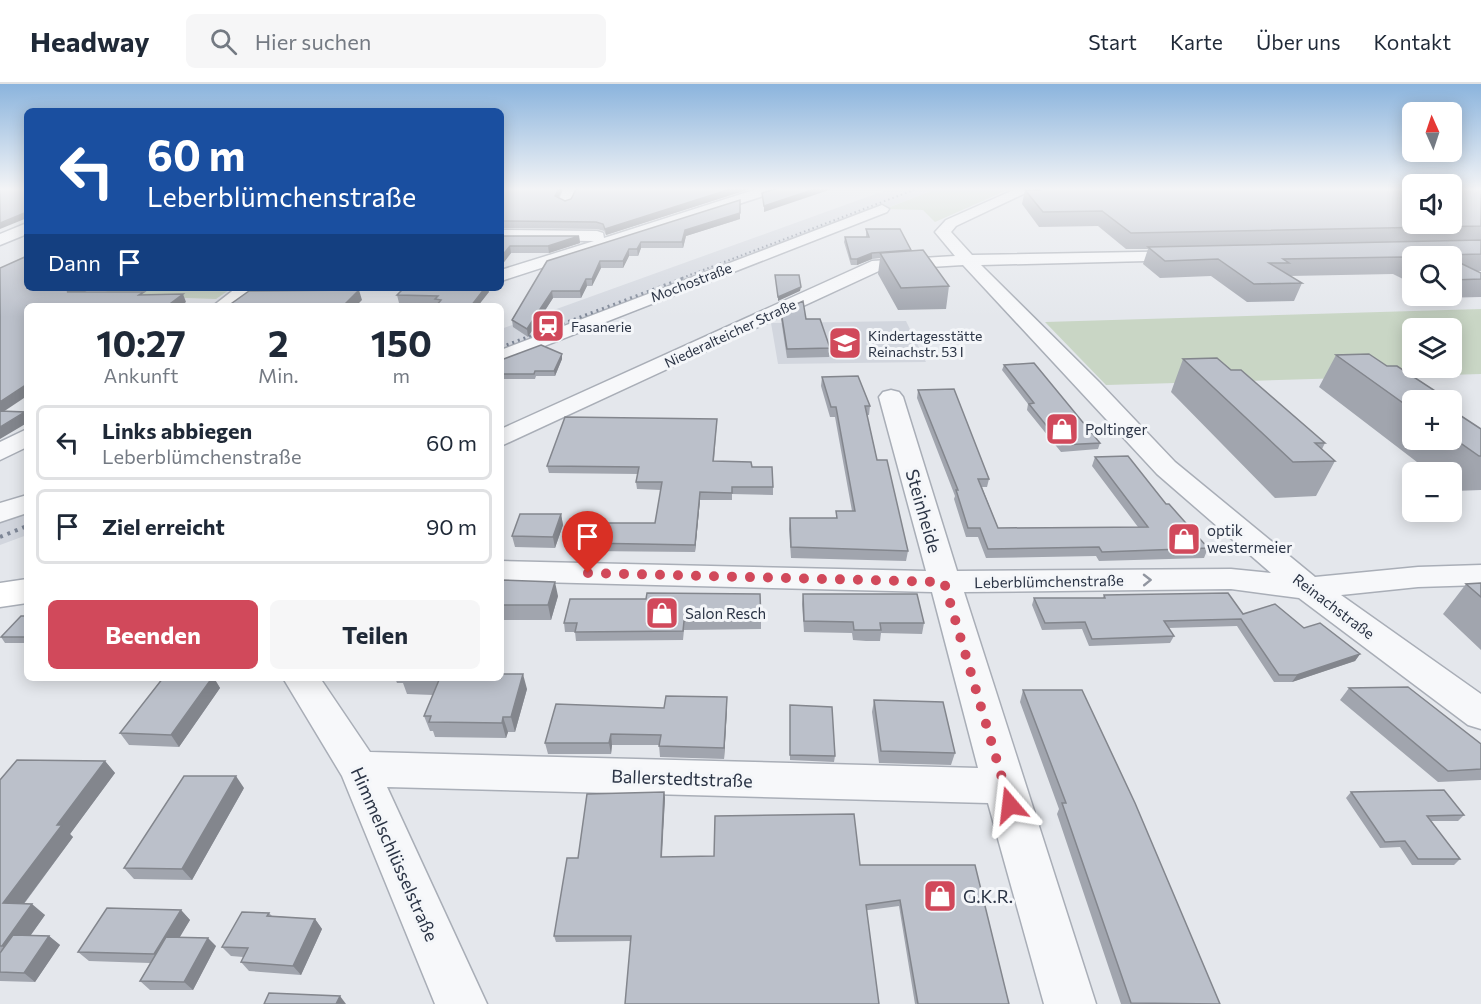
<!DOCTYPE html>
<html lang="de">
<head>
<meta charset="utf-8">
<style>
  :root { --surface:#fff; --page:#f6f6f7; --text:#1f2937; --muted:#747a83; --line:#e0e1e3; --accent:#d1495b }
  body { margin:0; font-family:Commissioner,sans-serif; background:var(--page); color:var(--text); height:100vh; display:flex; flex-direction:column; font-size:22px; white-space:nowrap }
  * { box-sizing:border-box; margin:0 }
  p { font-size:20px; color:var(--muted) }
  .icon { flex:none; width:33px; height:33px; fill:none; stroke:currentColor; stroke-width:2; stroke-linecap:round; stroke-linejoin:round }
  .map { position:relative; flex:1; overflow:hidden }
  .panel { position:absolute; left:24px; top:219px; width:480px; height:378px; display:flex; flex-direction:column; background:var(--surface); border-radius:9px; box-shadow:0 3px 15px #0003 }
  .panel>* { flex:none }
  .banner { position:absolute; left:24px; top:24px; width:480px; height:183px; border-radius:9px; box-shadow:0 3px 15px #0003; background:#1a4fa0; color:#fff; overflow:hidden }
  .needle { width:39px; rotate:357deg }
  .controls { position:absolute; left:1402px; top:18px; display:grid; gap:12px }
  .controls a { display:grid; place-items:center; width:60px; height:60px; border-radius:9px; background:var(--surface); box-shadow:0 3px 15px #0003; font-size:30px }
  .pin { position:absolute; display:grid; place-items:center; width:51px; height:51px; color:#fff; margin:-62px -26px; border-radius:50% 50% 50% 0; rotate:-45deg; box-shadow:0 0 6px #0007 }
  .pin .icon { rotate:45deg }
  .me { position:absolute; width:66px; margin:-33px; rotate:343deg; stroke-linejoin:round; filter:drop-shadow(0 0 4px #0008) }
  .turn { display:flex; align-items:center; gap:21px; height:126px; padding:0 24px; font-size:27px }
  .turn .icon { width:78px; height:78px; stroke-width:2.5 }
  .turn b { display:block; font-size:42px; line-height:51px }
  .then { display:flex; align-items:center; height:57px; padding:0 24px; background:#0003; gap:12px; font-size:22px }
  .eta { display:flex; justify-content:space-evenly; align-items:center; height:102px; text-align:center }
  .eta b { font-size:36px; font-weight:700; line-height:42px }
  .action { display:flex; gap:12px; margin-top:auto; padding:12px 24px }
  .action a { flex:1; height:69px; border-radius:9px; background:var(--accent); color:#fff; font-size:24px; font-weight:700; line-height:69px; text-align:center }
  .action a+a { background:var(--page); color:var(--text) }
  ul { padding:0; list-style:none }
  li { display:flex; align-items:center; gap:18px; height:75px; margin:0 12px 9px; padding:0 12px; border:3px solid var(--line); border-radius:9px }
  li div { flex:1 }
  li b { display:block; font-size:22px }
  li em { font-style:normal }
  header { display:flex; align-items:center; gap:36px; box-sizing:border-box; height:84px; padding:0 30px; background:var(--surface); border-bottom:2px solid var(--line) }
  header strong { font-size:28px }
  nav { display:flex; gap:33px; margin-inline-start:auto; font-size:21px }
  .search { width:420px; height:54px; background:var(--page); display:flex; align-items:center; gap:15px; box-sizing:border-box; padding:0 21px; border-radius:9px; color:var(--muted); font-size:22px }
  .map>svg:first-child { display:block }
  .built { fill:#d2d6de }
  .green { fill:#c9d6c5; fill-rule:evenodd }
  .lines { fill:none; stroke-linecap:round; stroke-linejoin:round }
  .street-casing { stroke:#a9aeb7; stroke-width:3 }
  .secondary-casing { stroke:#a9aeb7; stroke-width:3 }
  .street { fill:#f7f8fa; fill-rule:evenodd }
  .secondary { fill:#fff; fill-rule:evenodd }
  .rail-far2 { stroke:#7d8696; stroke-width:2; stroke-dasharray:1.5 3; stroke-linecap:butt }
  .rail-far1 { stroke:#7d8696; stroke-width:3; stroke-dasharray:2 4; stroke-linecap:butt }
  .rail { stroke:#7d8696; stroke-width:4; stroke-dasharray:3 5; stroke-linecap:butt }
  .wall { fill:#a1a5ae }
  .shaded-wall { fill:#83868d }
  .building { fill:#bbc0ca; stroke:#83868d; stroke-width:1.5 }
  .oneway { stroke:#9196a0 }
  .route { stroke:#d1495b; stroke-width:10; stroke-dasharray:0 18 }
  .labels { text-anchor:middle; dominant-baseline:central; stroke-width:6; stroke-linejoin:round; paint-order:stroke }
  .far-street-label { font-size:14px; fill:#2b3445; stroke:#f4f6f9 }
  .far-poi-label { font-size:14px; fill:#2b3445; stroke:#f4f6f9; text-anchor:start }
  .poi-label { font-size:15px; fill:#2b3445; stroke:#f4f6f9; text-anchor:start }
  .street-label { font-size:15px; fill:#2b3445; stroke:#f4f6f9 }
  .near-street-label { font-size:18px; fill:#2b3445; stroke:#f4f6f9 }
  .near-poi-label { font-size:18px; fill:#2b3445; stroke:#f4f6f9; text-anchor:start }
</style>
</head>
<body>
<header>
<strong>Headway</strong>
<div class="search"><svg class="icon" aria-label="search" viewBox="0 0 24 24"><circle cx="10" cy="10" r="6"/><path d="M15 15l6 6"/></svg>Hier suchen</div>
<nav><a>Start</a><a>Karte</a><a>Über uns</a><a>Kontakt</a></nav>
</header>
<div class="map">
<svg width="1481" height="920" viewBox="0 0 1481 920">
  <rect width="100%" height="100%" fill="#e4e7ec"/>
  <path class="built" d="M892,104H938L501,275V245Z
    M906,237L926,278L778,280L771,239Z
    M27,413V451L0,461V423Z"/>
  <path class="green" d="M938,104H1012L935,138L923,126L885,125Z
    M113,204H232L216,215L100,211Z
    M1481,225V290L1106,301L1045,238ZM1413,244H1452V284H1413Z"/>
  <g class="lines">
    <g class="street-casing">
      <path id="street" d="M564,104H578L570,120L565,121L558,117Z
        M760,104H781L779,107L501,197V186L594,157L501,156V146L597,147L603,149L604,154Z
        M1018,104H1036L956,142L951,148L972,171L1193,167L1195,171L1193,175L1187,176L981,181L1099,298L1175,378L1315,493L1418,483L1481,481V501L1418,503L1341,511L1481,610V645L1468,641L1299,514L1231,505L964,508L1096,920H1044L988,719L387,703L487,920H435L342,692L283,594H320L370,668L978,684L932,508L501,497V477L926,487L879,313L883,308L891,306L899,308L903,313L957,487L1231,485L1271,489L1157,390L963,181L881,186L501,362V345L872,177L955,172L935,148L946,136Z
        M882,121L889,125L887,128L501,279V266Z
        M27,139V150L0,161V150Z
        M27,345V363L0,376V358Z
        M27,411V429L0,438V419Z"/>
    </g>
    <g class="secondary-casing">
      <path id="secondary" d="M236,204H260L237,222H213Z
        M27,495V519L0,523V499Z"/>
    </g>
    <use href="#street" class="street"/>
    <use href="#secondary" class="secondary"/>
    <path class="rail-far2" d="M682,194L919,104"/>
    <path class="rail-far1" d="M501,263L686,193"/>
    <path class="rail" d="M0,453L27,442"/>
  </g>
  <path class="wall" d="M501,104H563L558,113L565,117L571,115L576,104H753L606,151L604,147L597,145L501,144Z
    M1035,104H1481V187H1477L1481,189V213L1438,214L1434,212H1452V172H1413V200L1393,190L1289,192L1302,199L1294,217L1247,218L1211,192L1160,194L1143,180L1148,165H1126L1098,142L1039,143L1022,120L1025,106H1035Z
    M740,135L686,152L683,164H641L638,172H629L623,184H601L592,202H587L581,214H553L528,253L513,243L512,236L547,177Z
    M866,145L911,166L949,202L946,225L898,226L878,190L880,174L872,175L857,181H851L844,158L845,153H866Z
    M501,152H579L580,159L549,169H511L501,182Z
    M489,208L436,221V220L399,219L397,211Z
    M781,227L806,235L830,264L829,273L787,274L781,235Z
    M1336,271L1387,282L1413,316V356H1452V326L1481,345V406L1454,407L1452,405V388H1430L1319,303Z
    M562,275L555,292H536L535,295H501V277Z
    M1183,275L1231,286L1325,359L1322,365L1335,377L1316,412L1275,414L1171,308Z
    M1004,281L1100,359L1098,365L1061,368L1027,326L1028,320L1002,286Z
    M822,293L870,322L869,331H867L877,376L908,467L906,477L791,474L789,445L790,434H836V427H852L835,333H830L821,302Z
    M918,306L989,395L987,403H982L998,444L1138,443L1092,382L1095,373L1166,420L1208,464L1204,474L1099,477L1096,472L986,474L978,453H966L954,415L955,412L917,314Z
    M717,335L714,377L752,383L773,403V411L732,410V416H700L695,468L587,467L586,459L655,439L661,406L637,405L636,398L638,390L549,389L547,382Z
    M561,430L563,441L555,464L515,463L512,452Z
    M501,496L558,512L551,536H501Z
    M1481,499V566L1443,530L1466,500Z
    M803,510L924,539L922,550L881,549L880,557H866L853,556L852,549L804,548L802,520Z
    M1104,511L1243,530L1304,544L1360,570L1355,577L1292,598H1274L1237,542L1168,544L1174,552L1170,559L1089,562L1082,545L1042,546L1032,521L1034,514H1103Z
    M570,515L761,536V545L684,546L683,556L576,557L575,548H565L564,539Z
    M27,532V559H5L1,553Z
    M163,594H214L220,604L179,663L129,661L120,649Z
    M395,594H501L527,605L515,648H508L506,654L435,653L433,647H430L424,632L433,611L407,610L403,599H397Z
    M1349,604L1481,660V696L1438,698L1340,616Z
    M1023,606L1220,920H1121L1057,730L1059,725L1020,618Z
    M874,616L955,669L951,681L879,679L872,628Z
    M664,624H727L724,675L660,673L659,661H612L611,670H548L545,659Z
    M790,627L835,672L834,678L790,676Z
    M105,677L115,689L70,750L73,753L24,820L45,831L31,851L49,852L60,861L35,898L0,897V696Z
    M244,704L192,796L134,795L124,784Z
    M664,708L665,714L662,773L860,781H975L1009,920H915L899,822L631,857L556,858L554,852L578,774Z
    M1351,708L1464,731L1458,737H1431L1460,775L1454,781H1412L1400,763L1380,764L1346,714Z
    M181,826L190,836L179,853L216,862L193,906H150L140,897L150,879L89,877L78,868Z
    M269,829L272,832L315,835L322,845L301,891L249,887L241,878L243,873L231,872L222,863Z"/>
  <path class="shaded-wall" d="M559,104H563L556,118L555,112Z
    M734,104H753L606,151L605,145Z
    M818,104H835L764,128V122Z
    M27,128V134L0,145V139Z
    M740,129V135L686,152L683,164L682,158L685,146Z
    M579,152L580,159L549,169L548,162Z
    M641,158V164L638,172L637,165Z
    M510,162L511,169L501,182V173Z
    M629,165V172L623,184V177Z
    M872,169V175L857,181V175Z
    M600,177L601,184L592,202V195Z
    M586,195L587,202L581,214L580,207Z
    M801,203L800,207L778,217V213Z
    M75,204H92L71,216L67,208Z
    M485,204H488L489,208L478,222H471Z
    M359,206L362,216L356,222H343Z
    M552,207L553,214L528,253L527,245Z
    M183,210L186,218L181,222H167Z
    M562,270V275L555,292L554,287Z
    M27,300V312L0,330V318Z
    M25,328L27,330V339L0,355V343Z
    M700,408V416L695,468V461Z
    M561,430L563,441L555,464L553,453Z
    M555,498L558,512L551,536L548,521Z
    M1360,570L1355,577L1292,598L1297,591Z
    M523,590L527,605L515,648L511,633Z
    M212,594H214L220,604L179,663L171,651Z
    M727,613V624L724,675V664Z
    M503,633L508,648L506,654L502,639Z
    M611,650L612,661L611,670L609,659Z
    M105,677L115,689L70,750L73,753L16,830L3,819L57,741Z
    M236,692L244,704L192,796L182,785Z
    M664,708L665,714L661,779V773Z
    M32,820L45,831L15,873L2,862Z
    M181,826L190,836L164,880L154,870Z
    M315,835L322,845L301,891L293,882Z
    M49,852L60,861L35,898L24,889Z
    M208,854L216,862L193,906L184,898Z
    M340,912L346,920H336Z"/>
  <path class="building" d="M0,104H27V128L0,139Z
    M501,104H559L555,112L565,117L571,115L577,104H734L605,145L603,140L596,138L501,137Z
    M778,104H818L764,122L762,109Z
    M1038,104H1413V140H1452V104H1481V142L1131,149L1102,127L1043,128L1025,106H1040Z
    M740,116V129L685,146L682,158H641L637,165H629L623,177H600L592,195H586L580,207H552L527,245L512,236L547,177Z
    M866,145H900L911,166L872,169L857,175H851L845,153H869Z
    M501,152H579L548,162H510L501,173Z
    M1481,156V170L1444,171L1447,172H1413V178L1402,173L1283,175L1289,179H1269L1302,199L1254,200L1218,175L1165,177L1148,163Z
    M923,166L949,202L901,204L880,169Z
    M27,172V204H75L67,208H144L139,211L183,210L167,222H27V300L0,318V184Z
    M1452,175L1481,189V195L1452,196Z
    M775,191H799L801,203L778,213Z
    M404,204H485L471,222H436L441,216L435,215L438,212L397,211Z
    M359,206L343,222H228L249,207Z
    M803,217L806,235H820L830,264L787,265L781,227Z
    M541,261L562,270L554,287H535L534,290H501V276Z
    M1369,270L1387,282H1397L1449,316H1413V326L1336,271Z
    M1217,274L1231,286H1241L1325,359H1315L1335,377L1293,378L1183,275Z
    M1034,279L1100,359L1062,361L1029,320L1034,319L1004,281Z
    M858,292L870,322H865L877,376H887L908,467L791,463L790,434H837L836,427H855L836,323H831L822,293Z
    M954,305L989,395H978L998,444L1148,443L1095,373L1128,372L1166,420H1169L1208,464L1102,468L1099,463L988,465L980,444H968L956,406H958L918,306Z
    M1452,326L1481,345V372H1479L1452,353Z
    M0,327L25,328L0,343Z
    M565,333L717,335L713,377L751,378L752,383H772L773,403H732V409L700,408L695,461L586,459L591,439H655L662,398H636L639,383L547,382Z
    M520,430H561L553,453L512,452Z
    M501,496L555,498L548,521H501Z
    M1481,499V513L1466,500Z
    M647,509L760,510L761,536L684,537L683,547L575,548L577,539H564L570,515H646Z
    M1228,509L1243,530L1275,520L1304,544L1320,539L1360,570L1297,591H1279L1241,535L1164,537L1174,552L1092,555L1085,538L1045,539L1034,514H1105L1104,511Z
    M803,510H917L924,539H880L881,546H854L853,538L804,537Z
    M21,532H27V553H1Z
    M501,590H523L511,633H503L502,639L429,638L431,632H424L439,596L401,595L501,594Z
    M163,594H212L171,651L120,649Z
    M1408,603L1481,660V685L1448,687L1349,604Z
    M1023,606H1082L1135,719L1220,920L1131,919L1062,719H1066Z
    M666,612L727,613L724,664L659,662L661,651L611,650L609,659H545L556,620L664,624Z
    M874,616L943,618L955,669L881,667Z
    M790,621L832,623L835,672L790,671Z
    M17,676L105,677L57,741H62L3,819L32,820L2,862H0V696Z
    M184,692H236L182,785L124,784Z
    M1444,706L1464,731L1427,732L1460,775H1418L1405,757L1385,758L1351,708Z
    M664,708L661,773L714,772L715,732L854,730L860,781H975L1009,920H918L900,816L866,821L879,920H625L631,852H554L567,774H578L587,710Z
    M107,824L181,826L154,870L78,868Z
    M242,828L269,829L267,832L315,835L293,882L241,878L248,864L222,863Z
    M13,851L49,852L24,889L0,888V869Z
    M166,853L208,854L184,898L140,897Z
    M269,909L340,912L336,920H264Z"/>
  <defs><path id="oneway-chevron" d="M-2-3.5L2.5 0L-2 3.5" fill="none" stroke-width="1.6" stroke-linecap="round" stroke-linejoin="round" transform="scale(1.5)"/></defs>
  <use class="oneway" href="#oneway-chevron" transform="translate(1147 496) rotate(-1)"/>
  <linearGradient id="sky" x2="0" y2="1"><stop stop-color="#8bb4dd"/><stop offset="0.45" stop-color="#f3f4f6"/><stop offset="1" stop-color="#f3f4f6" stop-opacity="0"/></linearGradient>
  <rect width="1481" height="233" fill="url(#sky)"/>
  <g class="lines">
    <path class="route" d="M588,489L944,498L1010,721"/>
  </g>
  <defs>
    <g id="station-square" transform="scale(1.725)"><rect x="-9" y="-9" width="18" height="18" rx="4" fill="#d1495b" stroke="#f4f6f9"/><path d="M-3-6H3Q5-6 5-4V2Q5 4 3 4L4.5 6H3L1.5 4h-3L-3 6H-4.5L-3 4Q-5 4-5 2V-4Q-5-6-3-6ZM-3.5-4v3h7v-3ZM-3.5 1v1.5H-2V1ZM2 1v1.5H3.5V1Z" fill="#fff"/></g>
    <g id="school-square" transform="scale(1.725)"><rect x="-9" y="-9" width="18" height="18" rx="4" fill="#d1495b" stroke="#f4f6f9"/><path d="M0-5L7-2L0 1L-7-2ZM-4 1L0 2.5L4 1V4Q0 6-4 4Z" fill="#fff"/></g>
    <g id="shop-square" transform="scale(1.725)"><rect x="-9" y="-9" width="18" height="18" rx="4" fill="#d1495b" stroke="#f4f6f9"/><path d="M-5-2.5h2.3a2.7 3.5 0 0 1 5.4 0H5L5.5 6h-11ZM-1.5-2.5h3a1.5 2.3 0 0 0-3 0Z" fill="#fff"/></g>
  </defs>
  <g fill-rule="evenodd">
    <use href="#station-square" x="548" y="242"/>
    <use href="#school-square" x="845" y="259"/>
    <use href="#shop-square" x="1062" y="345"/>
    <use href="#shop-square" x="1184" y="455"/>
    <use href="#shop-square" x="662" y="529"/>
    <use href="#shop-square" x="940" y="812"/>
  </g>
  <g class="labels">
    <g class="far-street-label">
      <text transform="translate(691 198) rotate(-21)">Mochostraße</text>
      <text transform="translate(730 249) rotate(-25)">Niederalteicher Straße</text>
    </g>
    <g class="far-poi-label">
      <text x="571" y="242">Fasanerie</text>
      <text x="868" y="251">Kindertagesstätte<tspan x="868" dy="16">Reinachstr. 53 I</tspan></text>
    </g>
    <g class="poi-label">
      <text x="1085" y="345">Poltinger</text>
      <text x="1207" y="446">optik<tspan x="1207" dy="17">westermeier</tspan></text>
      <text x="685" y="529">Salon Resch</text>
    </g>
    <g class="street-label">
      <text transform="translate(1049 497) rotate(-1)">Leberblümchenstraße</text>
      <text transform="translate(1334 522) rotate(37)">Reinachstraße</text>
    </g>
    <g class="near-street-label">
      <text transform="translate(924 427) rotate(74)">Steinheide</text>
      <text transform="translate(682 694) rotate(2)">Ballerstedtstraße</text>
      <text transform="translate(395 770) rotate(66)">Himmelschlüsselstraße</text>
    </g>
    <g class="near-poi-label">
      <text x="963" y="812">G.K.R.</text>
    </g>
  </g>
</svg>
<div class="controls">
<a><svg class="needle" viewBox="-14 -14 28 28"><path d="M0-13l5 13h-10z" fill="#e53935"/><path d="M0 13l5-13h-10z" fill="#747a83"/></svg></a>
<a><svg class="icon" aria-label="sound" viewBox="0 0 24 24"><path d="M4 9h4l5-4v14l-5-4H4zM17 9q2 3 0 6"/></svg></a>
<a><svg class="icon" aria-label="search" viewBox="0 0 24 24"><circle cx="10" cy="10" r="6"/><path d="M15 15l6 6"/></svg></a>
<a><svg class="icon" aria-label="layers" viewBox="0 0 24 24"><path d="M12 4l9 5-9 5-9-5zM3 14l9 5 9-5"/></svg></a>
<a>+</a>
<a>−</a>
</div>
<div class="pin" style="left:588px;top:489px;background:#d93025"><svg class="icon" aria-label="arrive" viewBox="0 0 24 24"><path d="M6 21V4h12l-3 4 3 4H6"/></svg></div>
<svg class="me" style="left:1010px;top:721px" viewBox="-20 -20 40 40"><path d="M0-17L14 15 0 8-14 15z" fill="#d1495b" stroke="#fff" stroke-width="4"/></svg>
<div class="banner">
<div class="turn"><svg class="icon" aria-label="left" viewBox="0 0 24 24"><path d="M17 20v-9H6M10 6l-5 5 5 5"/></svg><div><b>60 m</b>Leberblümchenstraße</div></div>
<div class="then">Dann<svg class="icon" aria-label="arrive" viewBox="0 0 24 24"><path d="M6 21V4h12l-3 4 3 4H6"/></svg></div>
</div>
<section class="panel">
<div class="eta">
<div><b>10:27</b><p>Ankunft</p></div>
<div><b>2</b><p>Min.</p></div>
<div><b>150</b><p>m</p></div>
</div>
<ul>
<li><svg class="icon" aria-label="left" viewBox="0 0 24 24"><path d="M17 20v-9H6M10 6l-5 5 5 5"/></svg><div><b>Links abbiegen</b><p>Leberblümchenstraße</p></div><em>60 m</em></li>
<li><svg class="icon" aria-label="arrive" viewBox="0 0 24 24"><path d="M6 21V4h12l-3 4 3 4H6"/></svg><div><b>Ziel erreicht</b></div><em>90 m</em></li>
</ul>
<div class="action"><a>Beenden</a><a>Teilen</a></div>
</section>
</div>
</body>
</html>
